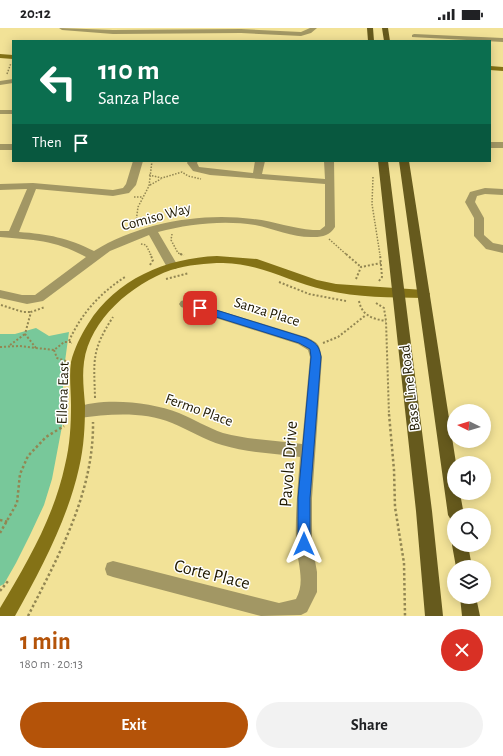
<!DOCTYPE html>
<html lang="en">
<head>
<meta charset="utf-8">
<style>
  :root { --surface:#fff; --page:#f2f2f2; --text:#202124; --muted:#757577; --accent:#b45309 }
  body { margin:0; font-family:"Alegreya Sans",sans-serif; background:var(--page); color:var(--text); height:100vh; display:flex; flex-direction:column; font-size:15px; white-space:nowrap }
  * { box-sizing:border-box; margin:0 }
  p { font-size:13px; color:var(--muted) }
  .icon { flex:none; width:22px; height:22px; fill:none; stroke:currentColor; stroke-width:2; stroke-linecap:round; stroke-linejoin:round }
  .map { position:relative; height:588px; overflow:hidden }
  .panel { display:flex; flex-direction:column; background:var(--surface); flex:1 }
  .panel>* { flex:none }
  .guide { position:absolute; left:12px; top:12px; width:479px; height:122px; border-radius:0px; box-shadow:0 2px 10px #0003; background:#0b6e4f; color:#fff; overflow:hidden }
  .needle { width:26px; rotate:275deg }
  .fabs { position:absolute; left:447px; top:376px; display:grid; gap:8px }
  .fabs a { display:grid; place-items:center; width:44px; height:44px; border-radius:50%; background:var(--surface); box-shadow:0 2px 10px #0003; font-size:20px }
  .pin { position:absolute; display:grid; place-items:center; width:34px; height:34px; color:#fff; margin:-17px; border-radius:8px; box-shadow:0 2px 6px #0006 }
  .me { position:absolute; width:44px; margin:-22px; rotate:0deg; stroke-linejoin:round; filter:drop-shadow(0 0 3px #0008) }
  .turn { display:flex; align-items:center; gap:14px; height:84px; padding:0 20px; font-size:18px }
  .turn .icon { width:52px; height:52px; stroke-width:2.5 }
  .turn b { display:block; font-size:28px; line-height:34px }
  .then { display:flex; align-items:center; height:38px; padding:0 20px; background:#0003; gap:8px; font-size:15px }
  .round { display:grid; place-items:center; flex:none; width:42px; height:42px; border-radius:21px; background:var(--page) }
  .overview { display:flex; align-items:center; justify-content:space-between; height:68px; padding:0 20px }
  h1 { font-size:24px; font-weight:700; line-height:30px; color:var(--accent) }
  .cta { display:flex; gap:8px; margin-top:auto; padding:8px 20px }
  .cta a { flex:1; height:46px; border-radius:24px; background:var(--accent); color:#fff; font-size:16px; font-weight:700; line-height:46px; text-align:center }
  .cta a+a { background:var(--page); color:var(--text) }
  .status { display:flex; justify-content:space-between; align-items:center; height:28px; padding:0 20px; background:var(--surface); direction:ltr }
  .status svg { height:11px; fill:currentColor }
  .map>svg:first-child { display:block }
  .green { fill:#78c89a }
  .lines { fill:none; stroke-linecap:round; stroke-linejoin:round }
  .path-far2 { stroke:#928652; stroke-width:1.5; stroke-dasharray:1.5 1.5; stroke-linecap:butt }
  .path-far1 { stroke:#928652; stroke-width:2; stroke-dasharray:2 2; stroke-linecap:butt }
  .path { stroke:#928652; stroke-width:2.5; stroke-dasharray:2.5 2.5; stroke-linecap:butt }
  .street { fill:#a29764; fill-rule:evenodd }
  .secondary { fill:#847216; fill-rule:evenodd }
  .primary { fill:#665a1d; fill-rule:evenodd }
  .route { fill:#1a73e8; stroke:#114b97 }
  .labels { text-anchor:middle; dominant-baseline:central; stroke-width:3; stroke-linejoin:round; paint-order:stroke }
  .street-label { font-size:15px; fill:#1f1900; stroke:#fff }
  .near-street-label { font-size:18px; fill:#1f1900; stroke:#fff }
</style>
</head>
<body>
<div class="status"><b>20:12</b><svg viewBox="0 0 49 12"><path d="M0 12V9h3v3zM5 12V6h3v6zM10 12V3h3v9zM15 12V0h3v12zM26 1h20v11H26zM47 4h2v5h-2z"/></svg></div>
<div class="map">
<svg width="503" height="588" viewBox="0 0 503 588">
  <rect width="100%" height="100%" fill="#f2e297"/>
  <path class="green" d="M36,300L49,308L69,304L63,348V393L52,451L44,477L30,507L16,535L4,556L0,558V306H15Z"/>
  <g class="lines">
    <path class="path-far2" d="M7,46L11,35
      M149,147L162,150L182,144L188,148L201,151
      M373,149L372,176L380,227
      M150,157L161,151
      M134,169H142
      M136,194L138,179L149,158L152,133
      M128,200L134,194L147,193
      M172,206L171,212L178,225L183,227
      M329,211L347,227
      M141,216L146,217L151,227"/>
    <path class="path-far1" d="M180,226L184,227
      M346,226L361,239
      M150,237L153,232L150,226
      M166,251L189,245
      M356,251L361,239L381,235
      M379,253L382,249L380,226
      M279,254L309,266L346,273
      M359,273C362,288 373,291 386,293
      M376,275L384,280L386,293L389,387
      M1,277L23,284H31
      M69,313C81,286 100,265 125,249
      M323,315L338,309L366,287
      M10,317L25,306
      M0,319L19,318L54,322L64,314H72L71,315
      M36,320L25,306L31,284L45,279
      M54,322L57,330L66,333
      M95,370C94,332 91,323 113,289"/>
    <path class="path" d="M389,386L394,442L395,479L404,535L405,588
      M0,492L8,494
      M0,505L17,475L20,446L28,428L46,409L64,398
      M0,563L8,553
      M28,588C59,527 94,464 93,394"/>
    <path class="street" d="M59,0L113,2L241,1L301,4L310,0H317L311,5L301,8L241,5L113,6L62,2Z
      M414,6L503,10V14L412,9V7Z
      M13,51V55L0,57V53Z
      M0,82H13V86H0Z
      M490,114H503V120H490Z
      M0,116H13V122H0Z
      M133,133H143L136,157L129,165L113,168L36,161L19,204C48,206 68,210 94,223C139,195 201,184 253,191C274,193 293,201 313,202H320L325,198V156L210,147L193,143L187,135L188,133H198L197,135L199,139L253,145L255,133H265L262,146L325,151L324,133H334L335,199C330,207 323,209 314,209C294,210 275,201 255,197C223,192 189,196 158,204L178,238L176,241H168L149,207L110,223L43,273L27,276L0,270V262L22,267H35L86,229C55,212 34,212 0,209V203H9L27,161L0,162V156L33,155L113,162L123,160L126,156Z
      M485,160L503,161V167L485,166L477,168L475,174L484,190V207L493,215L503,217V225L486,221L474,208V190L465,174L470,164Z
      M185,272L306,309C318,315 319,315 322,329L312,470V516L317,544V564L307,584L301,587L261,588L113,549L107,547L105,541L107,535L113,533L279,575L296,571C306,553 297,534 296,514C295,486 298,457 300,429C274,425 248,425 222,417C205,412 189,402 172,395C143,383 109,386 79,390L74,388L72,384L74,380C104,369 150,374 179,385C194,391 208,400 223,405C249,412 275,412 302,416L310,329L308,322L298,316L181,279L179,276L181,273Z"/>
    <path class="secondary" d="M0,26L13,27V31L0,30Z
      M490,38L503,39V43L490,42Z
      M217,228L257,231L317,252L336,256L424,262L428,263L430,266L428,269L424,270C391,269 358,270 325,262C288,254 263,236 223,235C206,235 188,237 171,242C132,256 90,291 84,334C82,349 84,363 85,377C85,398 84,419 79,440C67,493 41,541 15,588H0V580C27,535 54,489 65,437C70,417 71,397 71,377C71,363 69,348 71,334C74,321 81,307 88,296C116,251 166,230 217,228Z"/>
    <path class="primary" d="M367,0H373L374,13H368Z
      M382,0H388L390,13H384Z
      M378,133H388L432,483L443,588H425L416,483Z
      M399,133H409L456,435H454V465H460L464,487H454V494L451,492L448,487Z
      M454,512V517H468L472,539H456L452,517Z
      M460,569H476L480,588H462Z"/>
  </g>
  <path class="route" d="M200,277L306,310C316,315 319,317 321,329L310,470V516L309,521L304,522L300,521L298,516V470L311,329L310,321L299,315L197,283V278Z"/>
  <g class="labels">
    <g class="street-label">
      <text transform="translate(156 189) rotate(-15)">Comiso Way</text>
      <text transform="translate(267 284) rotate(17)">Sanza Place</text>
      <text transform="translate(410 360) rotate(-97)">Base Line Road</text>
      <text transform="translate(63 365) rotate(-88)">Ellena East</text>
      <text transform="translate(199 382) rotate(20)">Fermo Place</text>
    </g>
    <g class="near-street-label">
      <text transform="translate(289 436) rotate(-86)">Pavola Drive</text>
      <text transform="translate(212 547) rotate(14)">Corte Place</text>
    </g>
  </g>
</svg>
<div class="fabs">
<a><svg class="needle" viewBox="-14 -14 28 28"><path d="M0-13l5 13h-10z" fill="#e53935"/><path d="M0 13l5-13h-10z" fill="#757577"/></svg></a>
<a><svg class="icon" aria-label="sound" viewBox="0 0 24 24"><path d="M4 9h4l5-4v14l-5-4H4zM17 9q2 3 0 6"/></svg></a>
<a><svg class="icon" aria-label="search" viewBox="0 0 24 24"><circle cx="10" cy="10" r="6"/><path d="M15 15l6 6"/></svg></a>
<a><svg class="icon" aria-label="layers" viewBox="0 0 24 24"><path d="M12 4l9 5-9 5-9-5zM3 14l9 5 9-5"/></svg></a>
</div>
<div class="pin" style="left:200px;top:280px;background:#d93025"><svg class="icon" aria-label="arrive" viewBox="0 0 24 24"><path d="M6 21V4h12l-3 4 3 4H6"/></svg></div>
<svg class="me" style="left:304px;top:516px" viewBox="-20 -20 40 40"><path d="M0-17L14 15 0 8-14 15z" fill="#1a73e8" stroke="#fff" stroke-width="4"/></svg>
<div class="guide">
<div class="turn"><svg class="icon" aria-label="left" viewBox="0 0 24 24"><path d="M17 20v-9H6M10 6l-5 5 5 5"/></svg><div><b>110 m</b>Sanza Place</div></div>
<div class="then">Then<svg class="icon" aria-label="arrive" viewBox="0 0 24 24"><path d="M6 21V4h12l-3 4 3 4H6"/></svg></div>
</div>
</div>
<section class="panel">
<div class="overview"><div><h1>1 min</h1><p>180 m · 20:13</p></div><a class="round" style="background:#d93025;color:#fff"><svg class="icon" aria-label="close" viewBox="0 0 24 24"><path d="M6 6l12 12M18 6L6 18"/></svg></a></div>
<div class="cta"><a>Exit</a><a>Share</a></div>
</section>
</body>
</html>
